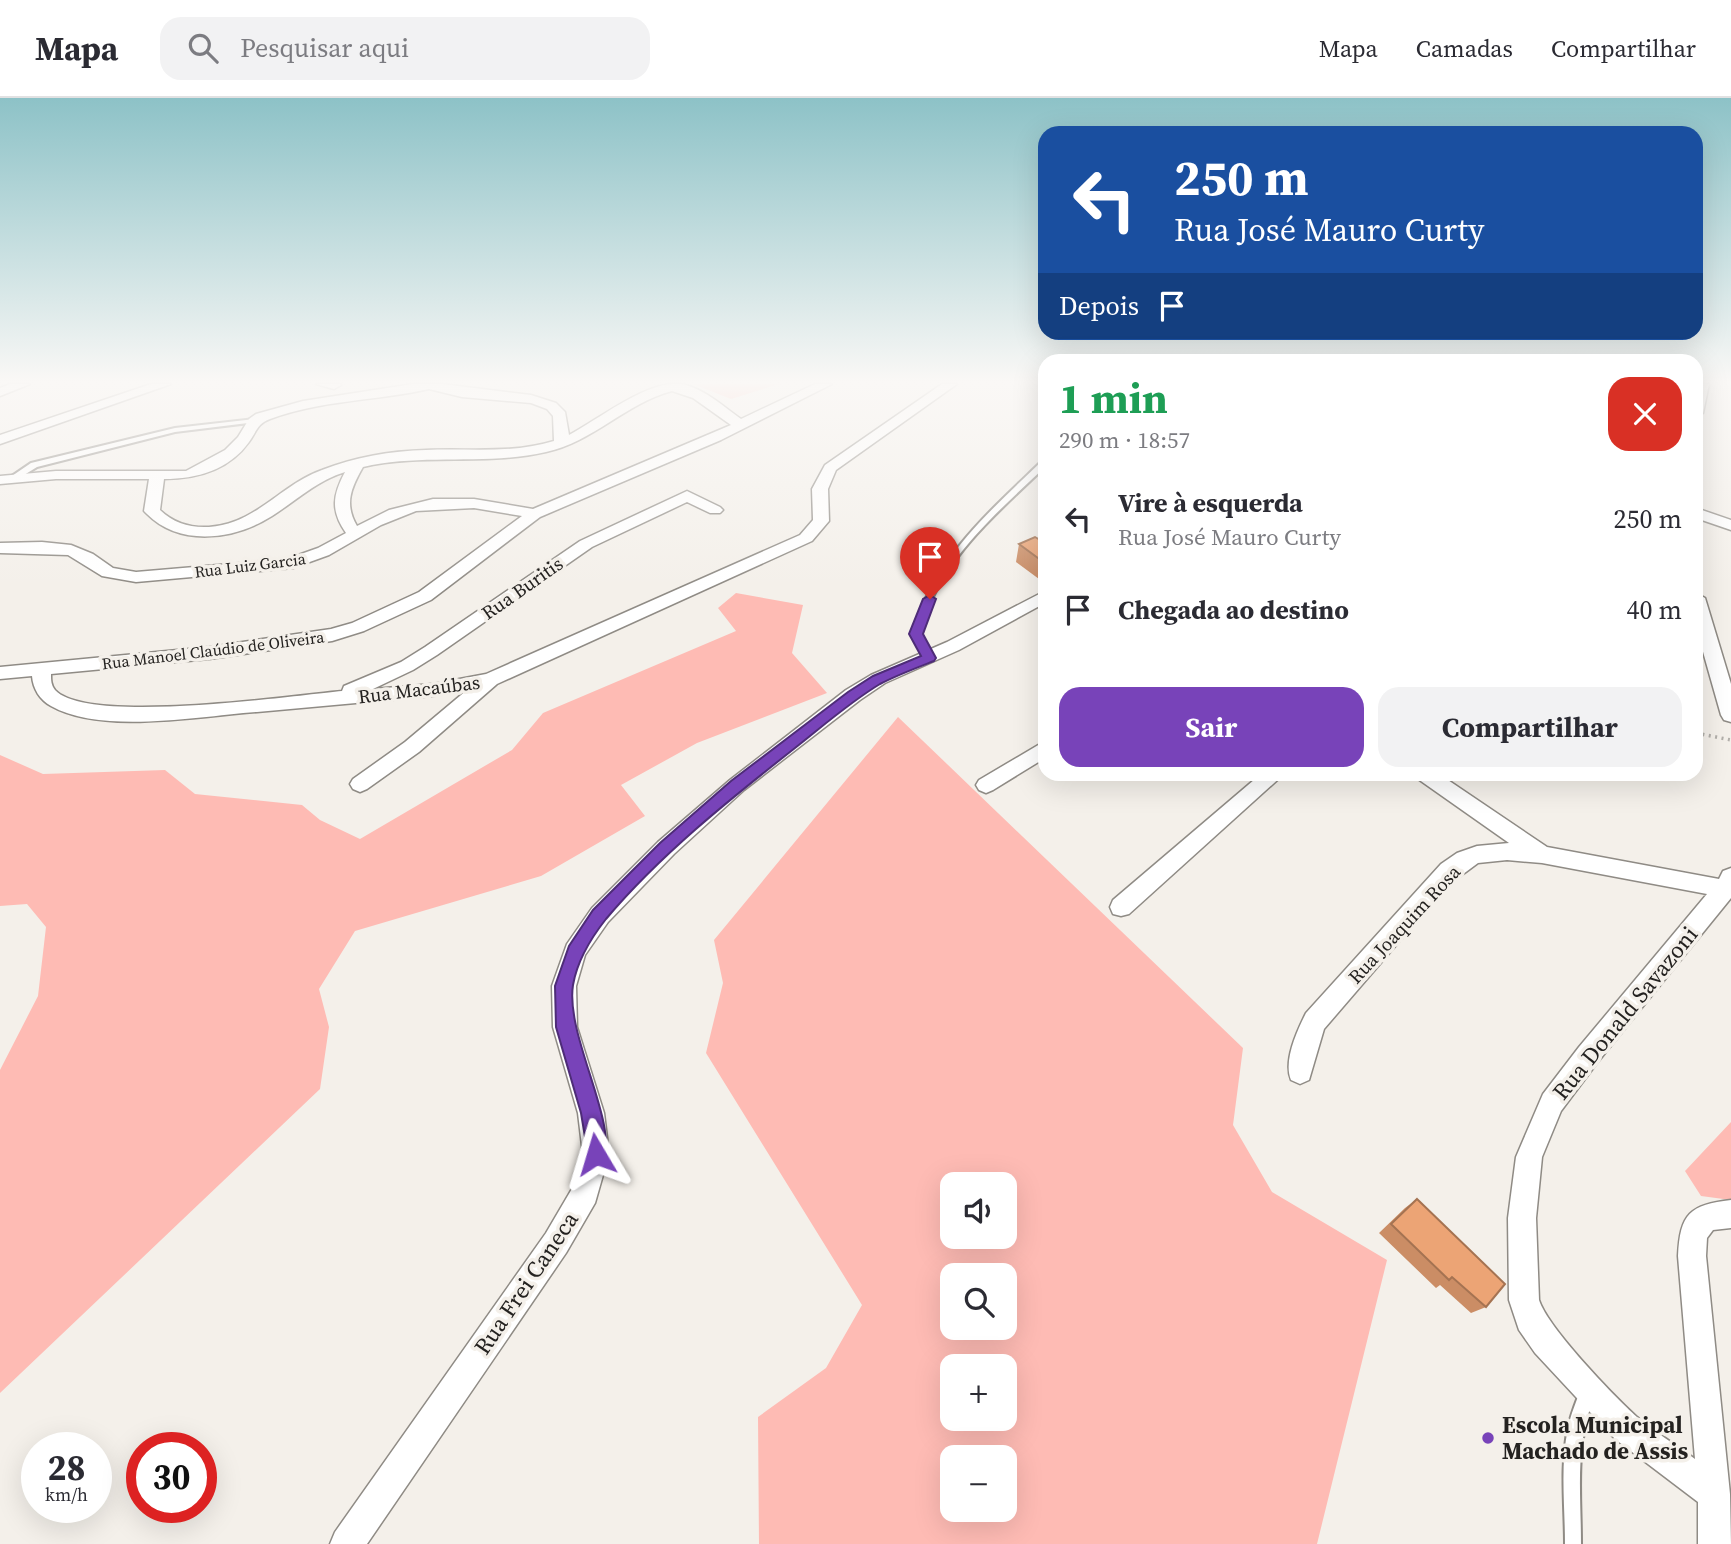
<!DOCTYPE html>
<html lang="pt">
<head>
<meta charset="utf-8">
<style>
  :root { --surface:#fff; --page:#f2f2f3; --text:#2b2b33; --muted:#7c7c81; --line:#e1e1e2; --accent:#7843b9 }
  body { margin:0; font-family:"Source Serif 4",serif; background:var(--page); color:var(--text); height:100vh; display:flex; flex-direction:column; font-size:26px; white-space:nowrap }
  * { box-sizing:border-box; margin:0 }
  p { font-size:23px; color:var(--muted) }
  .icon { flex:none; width:38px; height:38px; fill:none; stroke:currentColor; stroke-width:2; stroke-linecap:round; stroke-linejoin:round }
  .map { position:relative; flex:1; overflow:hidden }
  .sheet { position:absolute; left:1038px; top:256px; width:665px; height:427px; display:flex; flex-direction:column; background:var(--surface); border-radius:21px; box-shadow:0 7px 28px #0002 }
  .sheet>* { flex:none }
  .hud { position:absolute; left:1038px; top:28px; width:665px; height:214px; border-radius:21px; box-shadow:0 7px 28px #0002; background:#1a4fa0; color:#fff; overflow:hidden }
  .controls { position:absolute; left:940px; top:1074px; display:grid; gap:14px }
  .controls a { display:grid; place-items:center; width:77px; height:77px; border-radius:14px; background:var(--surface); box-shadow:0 7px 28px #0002; font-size:35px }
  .speed { position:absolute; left:21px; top:1334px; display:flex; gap:14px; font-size:35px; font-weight:700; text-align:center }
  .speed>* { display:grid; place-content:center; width:91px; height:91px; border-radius:50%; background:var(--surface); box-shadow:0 7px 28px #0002; line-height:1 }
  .speed small { font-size:18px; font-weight:400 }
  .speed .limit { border:10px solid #d22; background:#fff; color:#111 }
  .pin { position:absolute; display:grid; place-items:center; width:60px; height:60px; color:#fff; margin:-72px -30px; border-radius:50% 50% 50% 0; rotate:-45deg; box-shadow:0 0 7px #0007 }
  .pin .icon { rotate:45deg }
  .me { position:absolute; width:77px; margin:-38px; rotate:353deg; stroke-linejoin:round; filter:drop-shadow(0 0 5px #0008) }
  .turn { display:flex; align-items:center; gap:24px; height:147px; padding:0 21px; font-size:32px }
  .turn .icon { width:91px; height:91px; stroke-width:2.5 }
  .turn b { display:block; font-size:49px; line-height:60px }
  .then { display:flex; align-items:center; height:66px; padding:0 21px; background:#0003; gap:14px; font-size:26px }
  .round { display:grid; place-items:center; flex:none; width:74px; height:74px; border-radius:21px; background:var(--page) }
  .summary { display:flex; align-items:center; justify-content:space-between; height:119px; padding:0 21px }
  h1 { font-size:42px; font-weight:700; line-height:52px; color:#1e9e55 }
  .button { display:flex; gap:14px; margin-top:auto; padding:14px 21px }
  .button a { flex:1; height:80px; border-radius:21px; background:var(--accent); color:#fff; font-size:28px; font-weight:700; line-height:80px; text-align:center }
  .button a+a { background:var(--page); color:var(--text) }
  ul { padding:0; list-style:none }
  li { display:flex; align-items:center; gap:21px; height:91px; padding:0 21px }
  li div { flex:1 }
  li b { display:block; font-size:26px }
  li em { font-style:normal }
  header { display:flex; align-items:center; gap:42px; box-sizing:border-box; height:98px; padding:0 35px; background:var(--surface); border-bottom:2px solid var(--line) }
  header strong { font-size:33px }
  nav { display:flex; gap:38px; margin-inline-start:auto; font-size:24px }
  .search { width:490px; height:63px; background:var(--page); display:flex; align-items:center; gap:18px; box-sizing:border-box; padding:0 24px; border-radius:21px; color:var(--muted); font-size:26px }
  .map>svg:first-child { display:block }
  .green { fill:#febbb4; fill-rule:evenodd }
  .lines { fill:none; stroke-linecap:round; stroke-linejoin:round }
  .lane-casing { stroke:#8f8b85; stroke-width:4 }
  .street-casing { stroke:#8f8b85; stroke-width:3 }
  .path { stroke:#b2afaa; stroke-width:3.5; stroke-dasharray:2 4.5; stroke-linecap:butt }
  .lane { fill:#fff; fill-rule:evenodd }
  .street { fill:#fff; fill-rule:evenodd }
  .wall { fill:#cb8d65 }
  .shaded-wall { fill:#a57352 }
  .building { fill:#eca475; stroke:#a57352; stroke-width:2 }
  .route { fill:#7843b9; stroke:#4e2c78; stroke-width:2 }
  .poi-dot { fill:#7843b9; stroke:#f4f0ea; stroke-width:2.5 }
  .labels { text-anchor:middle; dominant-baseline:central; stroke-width:7; stroke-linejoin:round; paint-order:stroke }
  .far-street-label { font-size:16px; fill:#242220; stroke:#f4f0ea }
  .street-label { font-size:19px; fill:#242220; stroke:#f4f0ea }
  .near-street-label { font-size:23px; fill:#242220; stroke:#f4f0ea }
  .near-poi-label { font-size:23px; font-weight:bold; fill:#242220; stroke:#f4f0ea; text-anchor:start }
</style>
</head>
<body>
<header>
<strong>Mapa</strong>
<div class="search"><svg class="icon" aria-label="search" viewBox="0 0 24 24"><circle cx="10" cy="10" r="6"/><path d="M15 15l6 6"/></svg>Pesquisar aqui</div>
<nav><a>Mapa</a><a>Camadas</a><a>Compartilhar</a></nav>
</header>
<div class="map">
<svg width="1731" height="1446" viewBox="0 0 1731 1446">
  <rect width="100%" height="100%" fill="#f4f0ea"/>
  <path class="green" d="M693,286H779L731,301Z
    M736,495L803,507L792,555L827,595L697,645L621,687L645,718L541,778L355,833L319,891L329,929L320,991L0,1295V972L38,898L46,829L27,806L0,808V657L43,676L165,672L195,696L302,707L320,722L360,741L512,652L543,615L736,533L718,510Z
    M898,619L1243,950L1233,1027L1272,1094L1387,1162L1317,1446H759L758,1319L826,1270L862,1207L706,955L723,885L714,842ZM952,1087H1004V1139H952ZM952,1178H1004V1230H952ZM952,1269H1004V1321H952ZM952,1360H1004V1412H952Z
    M1731,1024V1102L1701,1098L1685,1073Z"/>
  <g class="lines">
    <g class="lane-casing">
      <path id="lane" d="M255,321L258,323L257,324L175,334L37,369L16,382L9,380L31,365L175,330Z
        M1042,363H1045V369C1001,411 951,453 928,510C925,518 923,527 920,536L934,560L932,562H926L912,536C934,461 987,416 1042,363Z
        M1588,1286L1594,1288L1596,1294C1574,1346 1581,1392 1581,1446H1565C1565,1408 1560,1368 1568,1330C1571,1315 1577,1302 1582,1288Z"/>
    </g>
    <g class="street-casing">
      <path id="street" d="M10,286H30L0,298V290Z
        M151,286H171L0,346V337Z
        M316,286H340L341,287L334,291Z
        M413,286H442L531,297L556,305L565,314L569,337C600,321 651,278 686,287C707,293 724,309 741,321L815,286H832L721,342L540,419L431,502L364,533L332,543L209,561L51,576C51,582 51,587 55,592C87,627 290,598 342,593L344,588L401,564L425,549L580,443L687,393L720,409L723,412L720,415H710L687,404L592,449L437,557L413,572L373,591L433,586L486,576L800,437L813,422L812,391L825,367L942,286H957L836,372L828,391L829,423L812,443L497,586L419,654L367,691L360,694L353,691L350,686L353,681L405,644L467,592L433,598C374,603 316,609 257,614C201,618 102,637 51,608C40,602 33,591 32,578L0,581V569L209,549L331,531L352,525L419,494L522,418L474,410L416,413L381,427L329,457L293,470L136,484L102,478L68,457L0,455V445L42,444L71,447L93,456L113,470L136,474L287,461L318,450L346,435C330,412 333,397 345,374C316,383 297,402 272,418C234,442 180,449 147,416L144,413L149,381H56L0,386V378L56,373H186L225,352L238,339L249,321L256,316L303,303ZM429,291L462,299L531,305L547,311L553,318L554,343C512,356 469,350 426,352C391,353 355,359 322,372C280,387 256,426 209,429C189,430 174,425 160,412L164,381C197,381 229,372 249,344C256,334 258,325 270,321C321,302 376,303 429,291ZM672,293L693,300L731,327L533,411L474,401H433L389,412L357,428C344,406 351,390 363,369C423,355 486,368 546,354C593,344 626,305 672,293Z
        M1696,286H1709L1703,315L1696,319Z
        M1696,410L1731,422V432L1696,420Z
        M1045,493V505L959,552L885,585L860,602L744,692L674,756L608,824L585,857L576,888L577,929L604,1015L609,1056L595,1105L566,1155L367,1446H330L335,1434L546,1135L573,1089L583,1056L578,1015L553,929L552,888L567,846L592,810L658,744L730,682L846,592L871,577L947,544Z
        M1696,495L1705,500L1731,586V624L1724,622L1721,617L1696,529Z
        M1045,643V660L993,692L986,695L979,692L976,687L979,682Z
        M1261,676H1284L1129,816L1121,818L1113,816L1110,809L1113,802Z
        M1415,676H1439L1547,749L1719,781L1723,773L1731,770V800L1597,965L1561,1013L1542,1059L1536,1120L1539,1202C1548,1230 1613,1297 1637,1319C1655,1334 1676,1347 1695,1361L1678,1158C1680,1115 1690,1107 1731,1102V1130L1713,1132L1707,1140L1706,1158L1730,1396L1731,1446H1698V1404L1615,1341L1535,1255L1519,1232L1509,1202L1508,1120L1516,1059L1543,996L1579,949L1707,796L1542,765L1507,762L1478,765L1447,788L1324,931L1309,982L1300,986L1291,982C1283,963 1297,933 1306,915L1441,766L1457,755L1477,748L1509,745L1418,681Z"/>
    </g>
    <path class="path" d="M1696,635L1731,642"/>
    <use href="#lane" class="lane"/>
    <use href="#street" class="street"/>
  </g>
  <path class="wall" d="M1045,445V476L1039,481L1016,464L1019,446Z
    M1417,1101L1486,1209L1471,1215L1440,1187L1436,1190L1379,1135L1405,1110Z"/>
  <path class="shaded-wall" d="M1045,461V476L1039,481L1042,463Z"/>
  <path class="building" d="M1035,439L1045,445V461L1042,463L1019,446Z
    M1417,1101L1505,1186L1486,1209L1452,1179L1449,1182L1391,1126Z"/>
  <linearGradient id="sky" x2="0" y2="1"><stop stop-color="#8dc2c7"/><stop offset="0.58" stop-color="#faf8f6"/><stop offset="1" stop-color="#faf8f6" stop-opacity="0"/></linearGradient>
  <rect width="1731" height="489" fill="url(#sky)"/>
  <path class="route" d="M930,497L936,501L923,536L936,560L934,563C916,570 897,577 880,586C850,604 823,628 795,650C729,702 660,757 606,821C591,840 577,864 573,887C565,937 619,1026 603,1063L596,1066L589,1063L581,1015L556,929L555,888L569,848L593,812L660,745L731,683L848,594L873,578L921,558L909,536L923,501Z"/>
  <circle class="poi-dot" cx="1488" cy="1340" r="7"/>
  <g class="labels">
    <g class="far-street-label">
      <text transform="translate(250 467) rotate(-7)">Rua Luiz Garcia</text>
      <text transform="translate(213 552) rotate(-7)">Rua Manoel Claúdio de Oliveira</text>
    </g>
    <g class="street-label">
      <text transform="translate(522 490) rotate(-35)">Rua Buritis</text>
      <text transform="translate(419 591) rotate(-7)">Rua Macaúbas</text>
      <text transform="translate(1404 826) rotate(-47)">Rua Joaquim Rosa</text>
    </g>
    <g class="near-street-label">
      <text transform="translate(1625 915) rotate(-51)">Rua Donald Savazoni</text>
      <text transform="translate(526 1185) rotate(-56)">Rua Frei Caneca</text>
    </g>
    <g class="near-poi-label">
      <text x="1502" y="1327">Escola Municipal<tspan x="1502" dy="26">Machado de Assis</tspan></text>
    </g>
  </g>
</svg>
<div class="controls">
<a><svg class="icon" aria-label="sound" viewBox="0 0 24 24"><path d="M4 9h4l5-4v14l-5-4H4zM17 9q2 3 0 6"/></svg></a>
<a><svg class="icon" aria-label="search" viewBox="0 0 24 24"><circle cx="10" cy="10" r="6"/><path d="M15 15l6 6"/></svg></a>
<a>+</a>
<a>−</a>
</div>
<div class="speed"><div>28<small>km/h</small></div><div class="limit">30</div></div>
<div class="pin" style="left:930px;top:501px;background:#d93025"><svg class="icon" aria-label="arrive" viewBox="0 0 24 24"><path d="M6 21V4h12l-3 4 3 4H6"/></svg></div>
<svg class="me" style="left:596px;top:1056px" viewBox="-20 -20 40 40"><path d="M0-17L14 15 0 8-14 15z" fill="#7843b9" stroke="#fff" stroke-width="4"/></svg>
<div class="hud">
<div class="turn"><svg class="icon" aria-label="left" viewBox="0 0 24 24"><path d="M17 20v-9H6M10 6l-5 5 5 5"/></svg><div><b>250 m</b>Rua José Mauro Curty</div></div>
<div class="then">Depois<svg class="icon" aria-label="arrive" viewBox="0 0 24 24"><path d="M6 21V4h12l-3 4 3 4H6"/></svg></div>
</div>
<section class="sheet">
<div class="summary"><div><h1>1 min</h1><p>290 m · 18:57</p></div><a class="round" style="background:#d93025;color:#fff"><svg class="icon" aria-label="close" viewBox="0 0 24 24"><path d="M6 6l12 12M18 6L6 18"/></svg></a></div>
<ul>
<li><svg class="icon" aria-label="left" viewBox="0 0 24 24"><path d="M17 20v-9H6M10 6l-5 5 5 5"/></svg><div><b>Vire à esquerda</b><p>Rua José Mauro Curty</p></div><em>250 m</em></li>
<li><svg class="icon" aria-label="arrive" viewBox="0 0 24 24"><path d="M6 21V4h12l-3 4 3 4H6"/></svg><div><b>Chegada ao destino</b></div><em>40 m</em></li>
</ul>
<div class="button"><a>Sair</a><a>Compartilhar</a></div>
</section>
</div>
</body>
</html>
